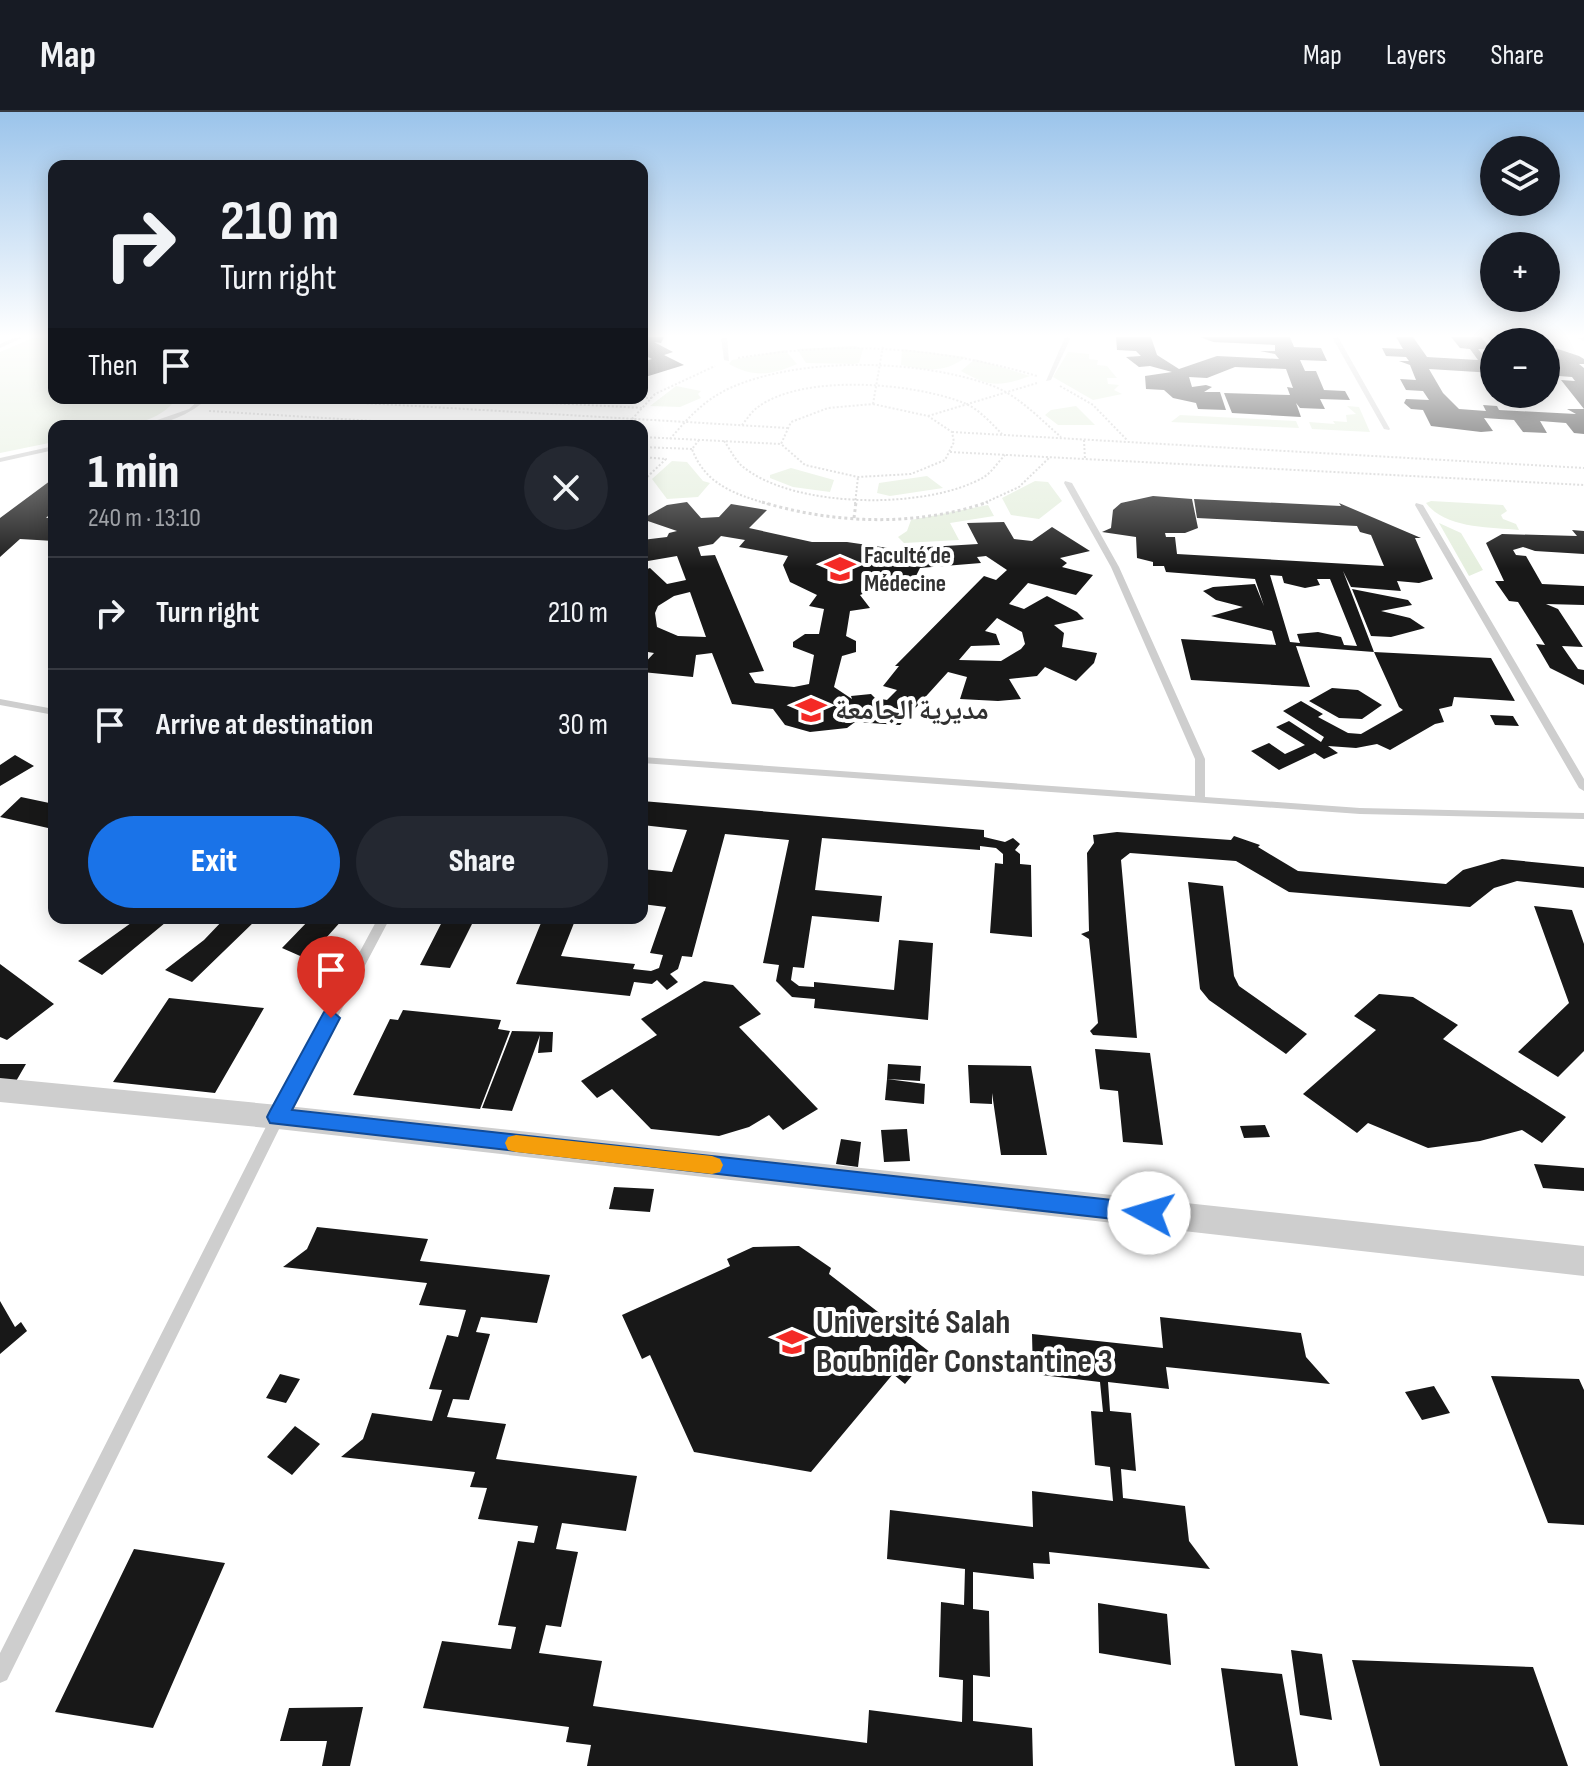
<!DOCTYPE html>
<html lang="en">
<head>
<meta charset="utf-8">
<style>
  :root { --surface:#171b24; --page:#242831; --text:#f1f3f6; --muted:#9ea1a6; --line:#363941; --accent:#1a73e8 }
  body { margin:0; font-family:"Sofia Sans Condensed","Noto Naskh Arabic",sans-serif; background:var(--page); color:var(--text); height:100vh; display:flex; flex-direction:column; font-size:30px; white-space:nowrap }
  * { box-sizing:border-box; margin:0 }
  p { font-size:26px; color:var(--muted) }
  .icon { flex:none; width:44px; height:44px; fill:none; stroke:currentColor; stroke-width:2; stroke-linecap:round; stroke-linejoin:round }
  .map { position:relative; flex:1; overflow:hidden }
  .drawer { position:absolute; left:48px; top:308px; width:600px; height:504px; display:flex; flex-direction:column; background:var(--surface); border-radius:16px; box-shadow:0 4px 20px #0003 }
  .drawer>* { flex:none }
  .top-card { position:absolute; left:48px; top:48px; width:600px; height:244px; border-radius:16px; box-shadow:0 4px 20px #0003; background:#171b24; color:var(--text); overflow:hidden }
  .fabs { position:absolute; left:1480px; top:24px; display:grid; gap:16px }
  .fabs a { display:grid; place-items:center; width:80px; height:80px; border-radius:50%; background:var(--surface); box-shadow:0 4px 20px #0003; font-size:40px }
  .pin { position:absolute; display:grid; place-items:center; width:68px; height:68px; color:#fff; margin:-82px -34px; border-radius:50% 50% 50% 0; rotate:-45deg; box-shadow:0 0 8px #0007 }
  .pin .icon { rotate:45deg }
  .me { position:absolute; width:88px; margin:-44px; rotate:276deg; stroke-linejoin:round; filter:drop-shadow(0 0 6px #0008) }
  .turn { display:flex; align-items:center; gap:28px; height:168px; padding:0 40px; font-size:36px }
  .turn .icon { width:104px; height:104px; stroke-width:2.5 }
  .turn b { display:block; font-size:56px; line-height:68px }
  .then { display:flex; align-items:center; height:76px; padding:0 40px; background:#0003; gap:16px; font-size:30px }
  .round { display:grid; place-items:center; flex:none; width:84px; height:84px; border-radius:42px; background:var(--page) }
  .summary { display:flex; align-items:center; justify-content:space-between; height:136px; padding:0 40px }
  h1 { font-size:48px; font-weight:800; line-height:60px }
  .cta { display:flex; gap:16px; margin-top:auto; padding:16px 40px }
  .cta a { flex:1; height:92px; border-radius:48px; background:var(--accent); color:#fff; font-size:32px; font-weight:800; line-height:92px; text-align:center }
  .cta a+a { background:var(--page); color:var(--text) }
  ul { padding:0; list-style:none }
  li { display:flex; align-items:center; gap:24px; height:112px; padding:0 40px; border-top:2px solid var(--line) }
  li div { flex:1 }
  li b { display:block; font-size:30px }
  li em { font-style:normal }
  header { display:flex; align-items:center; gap:48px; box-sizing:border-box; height:112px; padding:0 40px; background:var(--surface); border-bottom:2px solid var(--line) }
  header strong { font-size:38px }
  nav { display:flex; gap:44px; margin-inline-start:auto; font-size:28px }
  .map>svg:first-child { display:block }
  .green { fill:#e5efde }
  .building { fill:#181818; fill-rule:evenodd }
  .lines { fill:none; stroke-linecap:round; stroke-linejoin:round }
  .path-far1 { stroke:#cecece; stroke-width:2; stroke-dasharray:2 2; stroke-linecap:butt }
  .path { stroke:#cecece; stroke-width:3; stroke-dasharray:3 3; stroke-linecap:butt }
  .service { fill:#cecece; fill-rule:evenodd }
  .minor { fill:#cecece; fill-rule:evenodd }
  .route { fill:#1a73e8; stroke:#114b97; stroke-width:2 }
  .slow { fill:#f59e0b }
  .labels { text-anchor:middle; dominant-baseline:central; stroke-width:8; stroke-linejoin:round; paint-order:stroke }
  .far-poi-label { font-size:24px; font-weight:bold; fill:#313131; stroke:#fff; text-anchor:start }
  .poi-label { font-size:28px; font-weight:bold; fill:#313131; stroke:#fff; text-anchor:start }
  .near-poi-label { font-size:34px; font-weight:bold; fill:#313131; stroke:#fff; text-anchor:start }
</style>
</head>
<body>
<header>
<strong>Map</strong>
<nav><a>Map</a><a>Layers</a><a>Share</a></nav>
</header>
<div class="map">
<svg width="1584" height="1654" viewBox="0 0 1584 1654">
  <rect width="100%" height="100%" fill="#fff"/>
  <path class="green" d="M35,225H54V286H177C150,323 94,314 54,314V330L0,341V240Z
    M855,234L863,237L859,251L854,252L806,251L797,237Z
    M902,237L966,245C945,261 926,259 901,253Z
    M785,238L797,252C772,263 754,266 729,252L732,248Z
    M1068,240L1089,242V247L1098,248L1097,253L1107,254L1117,266H1107L1108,272L1119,273L1114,278L1122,282L1093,288L1053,265Z
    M975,247L1030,264C997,276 988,274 961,259Z
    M676,274L701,279L698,282L701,286L680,295L650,294Z
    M1076,294L1095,313H1058L1045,303L1051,298Z
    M1347,294L1359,295L1370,320L1312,317L1309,310L1335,312L1333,309L1347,310L1346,303L1356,302Z
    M1180,303L1296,309L1299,316L1171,310Z
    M672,349L687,350L703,369L710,371L698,385L667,387L652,367Z
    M791,356L834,368L830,380L793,375L770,366V363Z
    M927,364L943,376L890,384L877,381L879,371Z
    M1035,369L1048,370L1062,389L1039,407L1011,403L1002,386Z
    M1431,389L1503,393L1507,399L1501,403L1503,407L1516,412L1519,418C1490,415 1446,417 1426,391Z
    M988,393L994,404L950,411L959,428L904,431L898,425L907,419L911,408Z
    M1439,411L1461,421L1483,458L1469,464Z"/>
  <path class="building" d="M642,225H664L661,231L654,230L673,240L664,243L684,253L642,266V250L652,247L642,242Z
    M1116,225H1151L1157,243L1179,257L1217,244L1279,247L1275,242L1260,239H1275V233L1213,230L1200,225H1290L1294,235L1321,236L1327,249L1300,248L1305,259H1316L1324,278L1345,279L1350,288L1320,287L1325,297L1300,296L1296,291L1301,305L1232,301L1224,281L1290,283L1287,275L1293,276L1286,257L1235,255L1207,266L1189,265L1192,275L1206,273L1212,275L1204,280H1220L1226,298L1198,297L1196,291L1173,286L1164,278L1146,277L1145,264L1172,260L1150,254L1139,255L1126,245L1141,244L1136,239L1117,238Z
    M1396,225H1413L1427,245L1478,248L1470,237L1460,236L1451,225H1481L1491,237H1478L1487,248H1494V261L1429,257L1443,281L1459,297L1486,299L1483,293L1497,294L1499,298L1576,302L1567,297H1584L1561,268L1575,269L1572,265L1546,263V251L1559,252L1546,244V233L1579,244L1584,247V252H1579L1584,256V322L1574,321L1566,311L1540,309L1547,321L1523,320L1514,308L1484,306L1493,319L1481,320L1431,314L1423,298L1411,297L1404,291L1406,287L1429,288L1423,279L1406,278L1400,267L1416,268L1410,253L1399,249H1409L1406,245L1386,244L1382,236L1403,237Z
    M1488,225H1525L1543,229L1494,230V233Z
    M54,366V398L46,406H54V429L20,427L0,445V406Z
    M1153,384L1192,387L1198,416L1185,421H1165L1166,425H1175L1177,442L1384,454L1371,423L1360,420L1357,414L1197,406L1194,387L1341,394L1339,391L1421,426H1415L1433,467L1419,471L1397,469L1401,479L1351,475L1343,459L1374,540L1296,534L1310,575L1191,568L1181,527L1276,533L1272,519L1211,504L1243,495L1216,488L1203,479L1213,475L1255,472L1264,494L1255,467L1166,460L1164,454H1153V450L1137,446L1136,425L1102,420L1111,416L1113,398L1121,391ZM1270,463L1282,464L1284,471L1305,476L1320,473L1317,467H1330L1357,534L1344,533L1341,525L1318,520L1297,522L1300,531L1290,530Z
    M687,390L701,406L719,405L731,392L767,398L749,416L812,430H847L895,437L978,432L967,411L1004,410L1014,427L1032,429L1052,415L1090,439L1060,446L1067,451L1062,455L1093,463L1076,483L1028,471L1009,492L1024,497L1047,484L1077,500L1084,507L1054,513L1064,521L1062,535L1097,541L1094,551L1076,569L1045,555L1037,564L1009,567L1021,587L998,589L960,587L967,565L948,560L900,613L855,610L847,616L810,620L785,613L773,597L732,592L712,541L696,543L693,565L642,560V554L654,541L642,539V459L650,456L667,472L686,468L677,444L642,450V428L667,425L669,421L677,419L642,407L667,393ZM721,424L745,428L739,435L788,444L783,453L790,470L817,483L809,494L824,497L819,522H805L793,530V535L814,543L809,572L794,575L755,571L749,561L764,559L715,443L701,444L698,435L713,432ZM986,444L1007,458L996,468L984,464L895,554H899L883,574L897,578L887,588L875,586L871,582L851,584L852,587L834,575L842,544L856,540V529L846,524L850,499L870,496L860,483L886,473L902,481L911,474L920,456L981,451L977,445ZM690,480L706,525L678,524L657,515L655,501L658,494L674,484ZM997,506L1022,520L1025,532L1021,537L1001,549L959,548L971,534L1000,533L996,522L985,519Z
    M1572,418L1584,419V442L1535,439L1523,435L1513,438L1516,443L1526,444L1542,472L1584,474V493L1546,492L1558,497L1583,535L1562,534L1578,557L1584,558V573L1550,556L1536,532L1545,533L1518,490L1509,489L1495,469H1504L1486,431L1502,422L1577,424Z
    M1352,477L1408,488L1412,493L1381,499L1410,506L1425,516L1391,525L1371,524Z
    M1374,540L1491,546L1515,589L1454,585L1452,594L1439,597L1444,610L1435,612L1390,638L1377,632L1356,636L1328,634L1338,641L1324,647L1315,641L1279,658L1251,639L1269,631L1285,642L1305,633L1276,615L1289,609L1321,630L1324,625L1283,599L1301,589L1323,602L1318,605L1348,621L1361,622L1403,598L1399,595Z
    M1332,576L1358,578L1382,593L1362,607L1339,606L1309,589Z
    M1490,603L1513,604L1519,614L1495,613Z
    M15,643L34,654L0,674V653Z
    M21,685L54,692V711L48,716L0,705Z
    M642,689L984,718V725L1005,730L1013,726L1020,732L1015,738L1020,742V752L1031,753L1032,825L990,821L995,751L1003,752V742L996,736L980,734V738L822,726L815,778L882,784L879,810L812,804L804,856L793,855L791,868L799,874L814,875V870L894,878L899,828L933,831L928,908L814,896L815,887L792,885L776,869L779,853L763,851L789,728L725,722L692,845L682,844L678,857L670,862L678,870L667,878L657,868L652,872L634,870L630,884L516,872L543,806H576L561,844L635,852L633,857L651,859L659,856L663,843L650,841L666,795L642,792V757L672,760L687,718L642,713Z
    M1117,720L1231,728L1234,724L1260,733L1258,735L1298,759L1446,772L1463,758L1502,747L1584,755V776L1517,769L1494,776L1470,795L1289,780L1236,749L1130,741L1121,748L1137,926L1093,923L1090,919L1098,911L1089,827L1081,822L1089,819L1087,741L1094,731L1093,723Z
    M1188,770L1223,774L1234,864L1239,874L1307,922L1286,942L1209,888L1200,877Z
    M1534,794L1572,798L1584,832V939L1558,965L1518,940L1569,891Z
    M138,806H171L102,863L78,849Z
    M225,806H258L192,870L165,858L204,828Z
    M311,806H344L307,847L282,836Z
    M444,806H475L450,856L420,853Z
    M0,852L54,892L7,928L0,925Z
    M704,869L733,873L761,902L739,915L818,997L783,1018L769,1003L749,1015L719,1024L651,1017L612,977L597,986L581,969L657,923L641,907Z
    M1379,882L1413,885L1458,913L1443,927L1566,1005L1542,1031L1522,1018L1480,1029L1428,1036L1368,1011L1357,1021L1303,982L1376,918L1354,904Z
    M169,886L264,896L215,981L113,970Z
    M403,898L501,908L498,917L510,919L480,997L353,983L390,907L398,908Z
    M512,919L553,920L552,940L538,941L540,923L512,999L482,996Z
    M1095,937L1150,941L1163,1033L1123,1030L1118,979L1100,977Z
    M0,952H26L15,971H0Z
    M888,952L921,954L920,969L887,967Z
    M968,953L1031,954L1047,1043H1001L992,981V992L970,991Z
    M887,967L925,972L924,992L885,988Z
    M1265,1013L1270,1025L1244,1026L1240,1014Z
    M907,1017L910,1049L884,1050L881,1018Z
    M841,1027L861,1030L858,1055L836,1052Z
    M1534,1052L1584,1056V1079L1543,1076Z
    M614,1075L654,1077L650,1100L609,1097Z
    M317,1115L428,1127L420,1149L550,1163L537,1211L481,1205L476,1220L490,1222L469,1288L453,1287L447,1305L506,1312L496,1347L637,1364L626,1419L562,1411L556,1437L578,1440L561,1515L546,1513L539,1541L602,1549L593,1594L867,1631L869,1598L962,1610L963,1568L939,1565L941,1490L964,1493L965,1457L887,1447L890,1398L1033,1415L1032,1379L1113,1389L1110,1355L1095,1353L1091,1299L1103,1300L1100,1270L1033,1262L1032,1222L1163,1236L1160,1205L1301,1221L1306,1245L1330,1272L1166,1255L1169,1277L1108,1270L1110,1299L1131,1301L1136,1359L1121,1357L1123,1386L1185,1394L1189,1429L1210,1457L1049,1440L1050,1452L1033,1451L1034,1467L973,1460V1497L989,1499L990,1565L973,1563V1609L1032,1616L1033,1654H587L591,1633L566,1630L569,1615L423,1596L442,1529L511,1537L516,1515L498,1513L518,1429L534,1431L538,1414L478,1407L487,1376L470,1375L475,1360L341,1345L363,1327L372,1301L432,1309L442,1278L429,1277L447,1223L458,1225L466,1198L419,1193L427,1171L283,1155L307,1137Z
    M799,1134L831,1156L829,1162L931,1241L905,1272L893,1262L811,1360L694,1340L650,1243L642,1247L622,1203L730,1154L727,1147L753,1135Z
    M0,1189L15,1215L21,1210L27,1219L0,1242Z
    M280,1262L300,1267L286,1291L266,1286Z
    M1491,1264L1579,1267L1584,1278V1413L1548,1411Z
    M1434,1274L1450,1301L1422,1308L1405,1280Z
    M295,1314L320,1332L292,1363L267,1345Z
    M134,1437L225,1451L153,1616L55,1600Z
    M1098,1491L1167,1502L1171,1553L1099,1541Z
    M1291,1538L1322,1542L1332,1608L1300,1603Z
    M1352,1548L1533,1555L1568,1654H1380Z
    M1221,1556L1282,1562L1298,1654H1235Z
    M363,1595L350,1654H322L327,1629H280L289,1596Z"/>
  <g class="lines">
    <path class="path-far1" d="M738,246C841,229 937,234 1037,264
      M1060,274L1093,293L1127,328
      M279,286L788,316
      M460,286L643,296
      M642,286H652
      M873,292L928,304L952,320L954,330L945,348L911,362L858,365L805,353L781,332L791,310L828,296Z
      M873,292L883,234
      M209,299L457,314
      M928,304L1037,271
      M632,307L655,282L715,254
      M195,310L268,314
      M742,313C747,307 752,299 758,295C804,261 914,271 964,291C979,297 991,311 1002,322
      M952,320L1584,356
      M642,325L781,332
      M670,327C688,306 704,288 730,276C802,244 920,247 993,274C1019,284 1040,307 1061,325
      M699,328L692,337C705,372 734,382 768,392
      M1084,328L1085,347
      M724,329C730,337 735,348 742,354C793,397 928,398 984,365C992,360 998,350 1005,343
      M642,335L692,337
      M950,340L1584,373
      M642,345L666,347L642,370
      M855,392L858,365
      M982,392L1019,375L1050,345"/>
    <path class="path" d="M762,390C834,412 916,415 988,390
      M854,406L856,390"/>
    <path class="service" d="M16,225H24L0,236V232Z
      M721,225H727L729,249L724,248Z
      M1065,225H1071L1051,268L1046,269Z
      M1332,225H1338L1390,317L1389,318L1384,317Z
      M1575,225H1584V229Z
      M201,286H208C191,302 164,314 140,314L189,297Z
      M54,334V338L0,350V346Z
      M1065,369L1072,371L1119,455L1205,647V685L1360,696L1584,701V707L1360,702L642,651V645L1195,684V647L1111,455L1064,371Z
      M1416,391L1423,393L1584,667V679L1579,676L1415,393Z
      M0,587L54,597V603L0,593Z
      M378,806H390L284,1007L7,1568L0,1571V1541L273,1001Z"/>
    <path class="minor" d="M0,966L278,993L1584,1134V1164L278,1017L0,990Z"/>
  </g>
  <linearGradient id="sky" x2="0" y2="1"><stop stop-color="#9bc4eb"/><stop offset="0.49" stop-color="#fff"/><stop offset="1" stop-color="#fff" stop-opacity="0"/></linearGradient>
  <rect width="1584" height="457" fill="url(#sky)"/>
  <path class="route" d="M331,898L340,906L292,998L1149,1092L1156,1094L1160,1101L1156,1108L1149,1111L270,1011L267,1005L270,999L324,900Z"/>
  <path class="slow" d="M516,1023L712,1044L720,1047L723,1053L720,1060L712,1062L516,1040L508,1038L505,1031L508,1025Z"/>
  <defs>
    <g id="university-bare" transform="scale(2.4)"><path d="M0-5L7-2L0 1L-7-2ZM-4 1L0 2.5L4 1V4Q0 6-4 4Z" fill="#f42a26" stroke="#fff" stroke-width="2.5" paint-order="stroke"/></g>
  </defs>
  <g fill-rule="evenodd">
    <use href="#university-bare" x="840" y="457"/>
    <use href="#university-bare" x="811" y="598"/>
    <use href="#university-bare" x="792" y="1230"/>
  </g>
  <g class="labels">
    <g class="far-poi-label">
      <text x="864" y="443">Faculté de<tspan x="864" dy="28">Médecine</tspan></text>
    </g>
    <g class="poi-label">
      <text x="835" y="598">مديرية الجامعة</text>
    </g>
    <g class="near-poi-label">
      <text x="816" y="1210">Université Salah<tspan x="816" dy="39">Boubnider Constantine 3</tspan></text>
    </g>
  </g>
</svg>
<div class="fabs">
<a><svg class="icon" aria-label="layers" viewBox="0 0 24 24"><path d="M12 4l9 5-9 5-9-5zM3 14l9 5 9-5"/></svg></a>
<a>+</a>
<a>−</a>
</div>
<div class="pin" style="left:331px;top:906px;background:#d93025"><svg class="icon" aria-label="arrive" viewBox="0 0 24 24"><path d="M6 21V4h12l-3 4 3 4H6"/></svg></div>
<svg class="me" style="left:1149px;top:1101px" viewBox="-20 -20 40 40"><circle r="19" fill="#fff"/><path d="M0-13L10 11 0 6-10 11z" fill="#1a73e8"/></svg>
<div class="top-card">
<div class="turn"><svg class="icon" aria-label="right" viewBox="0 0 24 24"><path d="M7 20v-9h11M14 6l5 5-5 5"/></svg><div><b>210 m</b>Turn right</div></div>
<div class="then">Then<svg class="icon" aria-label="arrive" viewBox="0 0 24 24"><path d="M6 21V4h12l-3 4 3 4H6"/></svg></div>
</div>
<section class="drawer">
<div class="summary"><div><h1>1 min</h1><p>240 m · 13:10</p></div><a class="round"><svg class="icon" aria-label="close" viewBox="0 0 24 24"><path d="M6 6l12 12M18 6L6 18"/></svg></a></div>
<ul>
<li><svg class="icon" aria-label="right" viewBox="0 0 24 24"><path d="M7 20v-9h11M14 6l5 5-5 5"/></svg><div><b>Turn right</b></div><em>210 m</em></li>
<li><svg class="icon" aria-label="arrive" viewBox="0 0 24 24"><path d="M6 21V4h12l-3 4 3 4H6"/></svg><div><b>Arrive at destination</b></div><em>30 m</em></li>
</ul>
<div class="cta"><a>Exit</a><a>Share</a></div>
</section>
</div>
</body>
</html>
